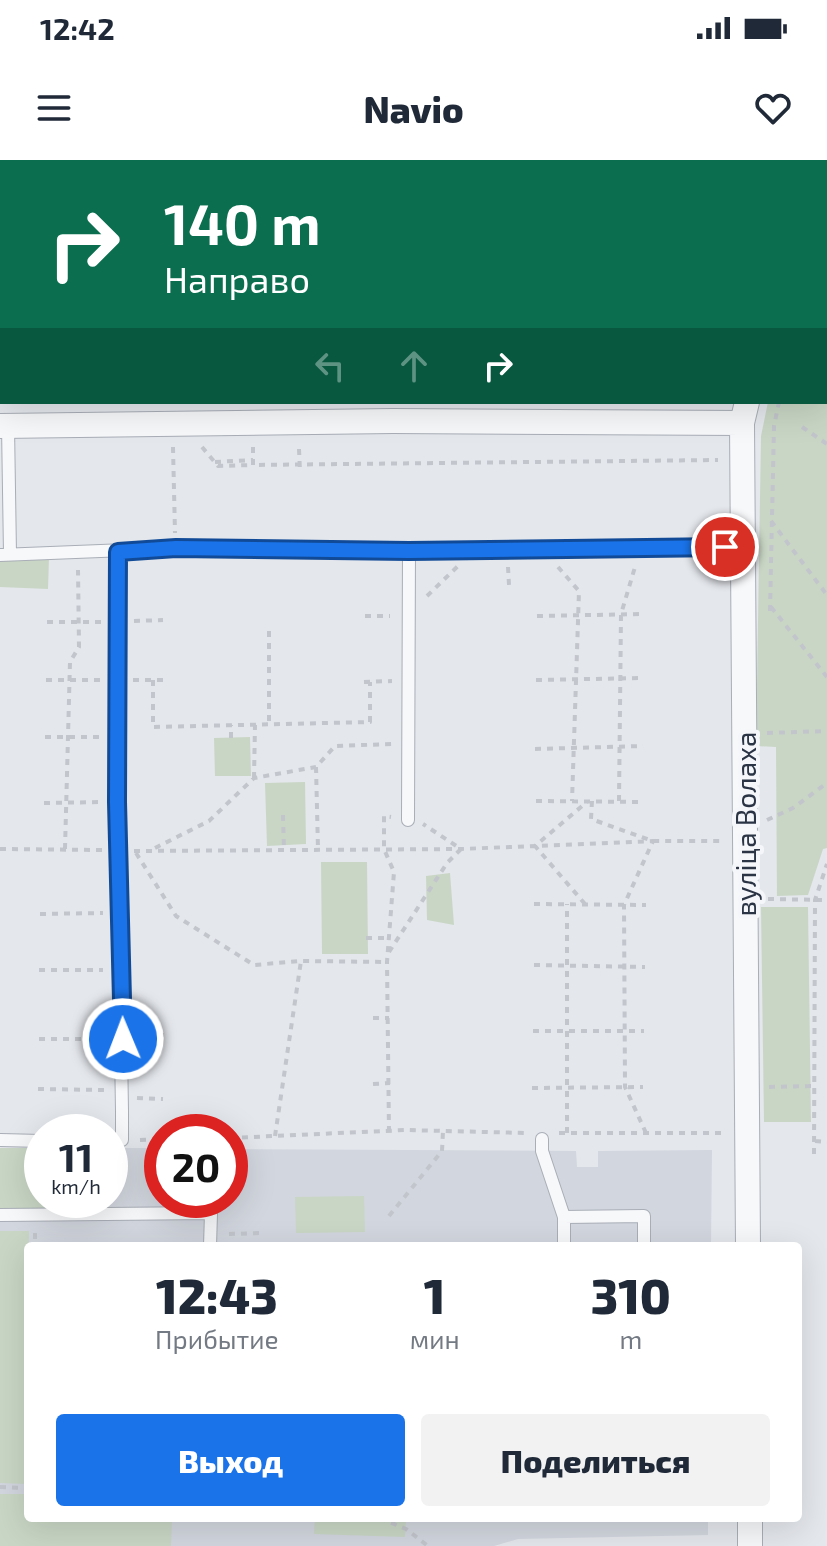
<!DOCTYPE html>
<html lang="ru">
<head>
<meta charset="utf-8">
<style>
  :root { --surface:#fff; --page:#f2f2f3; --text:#1f2937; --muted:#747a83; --accent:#1a73e8 }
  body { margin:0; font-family:"Exo 2",sans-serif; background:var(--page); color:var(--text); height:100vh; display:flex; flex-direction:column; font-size:30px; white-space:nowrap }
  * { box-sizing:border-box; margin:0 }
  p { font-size:26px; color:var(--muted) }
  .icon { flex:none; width:44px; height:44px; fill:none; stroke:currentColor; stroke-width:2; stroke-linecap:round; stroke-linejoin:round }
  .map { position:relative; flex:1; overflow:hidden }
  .panel { position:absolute; left:24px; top:1082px; width:778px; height:280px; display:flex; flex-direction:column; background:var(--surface); border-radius:8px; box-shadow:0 8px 32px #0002 }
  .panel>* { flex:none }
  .banner { position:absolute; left:0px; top:0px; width:828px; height:244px; box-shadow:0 8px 32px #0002; background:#0b6e4f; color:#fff; overflow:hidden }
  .speed { position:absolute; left:24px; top:954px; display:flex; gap:16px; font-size:40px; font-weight:700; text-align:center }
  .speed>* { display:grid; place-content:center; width:104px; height:104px; border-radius:50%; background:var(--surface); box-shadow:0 8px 32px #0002; line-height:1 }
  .speed small { font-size:20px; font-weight:400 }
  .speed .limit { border:12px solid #d22; background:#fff; color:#111 }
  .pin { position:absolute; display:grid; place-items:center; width:68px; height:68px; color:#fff; margin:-34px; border:4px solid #fff; border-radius:50%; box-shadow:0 2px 8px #0007 }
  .me { position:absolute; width:88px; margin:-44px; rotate:359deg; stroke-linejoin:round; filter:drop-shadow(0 0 6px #0008) }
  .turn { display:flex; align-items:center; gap:28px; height:168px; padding:0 32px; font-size:36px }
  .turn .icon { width:104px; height:104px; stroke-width:2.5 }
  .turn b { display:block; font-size:56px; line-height:68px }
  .lanes { display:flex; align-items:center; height:76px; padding:0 32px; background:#0003; justify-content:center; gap:40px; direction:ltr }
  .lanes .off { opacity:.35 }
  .eta { display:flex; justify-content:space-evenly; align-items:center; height:136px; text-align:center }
  .eta b { font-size:48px; font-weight:800; line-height:56px }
  .primary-button { display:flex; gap:16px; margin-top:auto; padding:16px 32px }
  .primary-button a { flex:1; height:92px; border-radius:8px; background:var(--accent); color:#fff; font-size:32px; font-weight:800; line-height:92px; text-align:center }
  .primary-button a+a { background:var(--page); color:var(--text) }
  .status { display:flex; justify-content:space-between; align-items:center; height:56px; padding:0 40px; background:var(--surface); direction:ltr }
  .status svg { height:22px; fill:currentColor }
  header { display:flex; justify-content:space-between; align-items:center; height:104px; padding:0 32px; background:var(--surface); font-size:36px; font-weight:800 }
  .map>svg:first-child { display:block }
  .built { fill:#d2d6de }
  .green { fill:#c9d6c5 }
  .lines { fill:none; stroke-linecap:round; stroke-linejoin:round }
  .service-casing { stroke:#a9aeb7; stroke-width:14 }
  .minor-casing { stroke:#a9aeb7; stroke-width:26 }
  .path { stroke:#c2c5cb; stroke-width:4; stroke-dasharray:6 6; stroke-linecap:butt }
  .service { stroke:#f7f8fa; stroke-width:12 }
  .minor { stroke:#f7f8fa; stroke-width:24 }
  .route-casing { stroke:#114b97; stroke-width:20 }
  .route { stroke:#1a73e8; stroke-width:14 }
  .labels { text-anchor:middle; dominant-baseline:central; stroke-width:8; stroke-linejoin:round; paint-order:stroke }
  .street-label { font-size:28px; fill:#2b3445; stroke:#f4f6f9 }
</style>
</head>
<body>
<div class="status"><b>12:42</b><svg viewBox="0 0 49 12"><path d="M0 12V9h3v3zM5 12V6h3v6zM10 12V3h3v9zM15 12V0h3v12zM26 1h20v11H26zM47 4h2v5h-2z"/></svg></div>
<header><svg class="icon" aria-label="menu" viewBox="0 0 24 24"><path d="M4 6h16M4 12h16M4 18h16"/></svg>Navio<svg class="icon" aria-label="heart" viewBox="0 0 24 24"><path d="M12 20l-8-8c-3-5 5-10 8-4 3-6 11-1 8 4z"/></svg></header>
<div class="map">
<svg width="827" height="1386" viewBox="0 0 827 1386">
  <rect width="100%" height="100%" fill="#e4e7ec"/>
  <path class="built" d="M0,988H42V1040H110V988H162V1040H230V989L576,991L577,1007H598V991L712,990L711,1086H28V1358H708V1375L518,1379L494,1386H0Z"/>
  <path class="green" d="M816,0H827V688L823,689L808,735L777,736L776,587L756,586L761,276L768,242H826V2Z
    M49,398L48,429L0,427V401Z
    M250,577L251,616H215L214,578Z
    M305,622L306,684L267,686L265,623Z
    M321,702H367L368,794H322Z
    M450,713L454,765L427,760L426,716Z
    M761,747H808L811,962H764Z
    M0,988H42V1040H47V1050L0,1051Z
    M364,1036L365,1072L296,1073L295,1037Z
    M0,1071H29L28,1324L0,1323Z
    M0,1334H28V1358H172L171,1386H0Z
    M315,1358H406L405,1377L314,1374Z"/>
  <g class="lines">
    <g class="service-casing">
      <path id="service" d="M8,266L10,394
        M0,395L176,388L743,389
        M408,660L409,391
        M542,979V991L564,1057
        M0,980L42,981
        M110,980H122V951L117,642L118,392
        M0,1055L211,1053L210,1086
        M564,1086V1057L644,1056V1086"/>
    </g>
    <g class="minor-casing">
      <path id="minor" d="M795,2L796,0
        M747,242L742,263L748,1086
        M0,266L393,261L742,263
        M750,1358V1386"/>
    </g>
    <path class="path" d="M167,0V2
      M277,0V2
      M383,0L384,2
      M547,0L557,2
      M34,2L35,0
      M71,2L72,0
      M151,2L154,0
      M494,2L495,0
      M668,2L669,0
      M685,2L686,0
      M825,2V0
      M0,9L2,0
      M0,28L2,29
      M0,87L2,86
      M0,134H2
      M826,229H827
      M802,267L827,284
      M173,287L175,373
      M202,287L218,306L253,305
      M253,287V305L718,300
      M299,289L300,311
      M215,302L253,300
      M771,361L827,435
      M508,407L509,425
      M558,407L579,431L572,641
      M427,436L458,406
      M771,447L827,517
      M770,451L774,266L779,242
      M365,456H390
      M537,456L645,454
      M134,461L163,460
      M47,462H101
      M269,471V565
      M46,520H100
      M133,520H163
      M153,520V567L370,562V522
      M536,520L644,518
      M364,522L392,521
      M767,573L827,571
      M45,577H99
      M231,578V565
      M535,589L643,586
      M316,607L318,689
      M254,618L255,565
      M536,641L642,642
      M592,641L591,659L653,681H723
      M619,641L621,454L635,407
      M44,643L102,642
      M283,655L284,691
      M767,660L793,648L827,623
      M155,688L209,661L254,618L316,607L335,586L392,584
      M0,689L102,690
      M65,689L70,502L79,487L78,410
      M134,691L461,689L653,681L624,745L625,927L646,973
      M136,693L176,756L254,805L301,801L387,802
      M768,739L827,740
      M534,744L646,745
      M585,744L535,686L588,641
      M40,754L103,753
      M366,778H389
      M389,792L447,703L461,689L423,664
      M534,805L645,807
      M39,810H103
      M373,858H389
      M533,871H644
      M137,874L164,875
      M39,879H104
      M373,924L390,923
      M769,927L815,926
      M532,928L643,927
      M38,929L104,930
      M137,938L163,939
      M389,972L387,802L394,712L384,689V656L391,657
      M559,973H726
      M567,973V744
      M275,976L301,801
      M230,978L406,970L526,973
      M140,980L162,979
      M815,981L827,982
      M814,994L815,740L827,704
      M117,1036V997
      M389,1056L442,991L443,971
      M35,1073V1086
      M229,1074L263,1073
      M0,1327L28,1328
      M380,1358L406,1369L428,1386"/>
    <use href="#service" class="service"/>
    <use href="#minor" class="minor"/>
  </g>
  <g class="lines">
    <g class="route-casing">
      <path id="route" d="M123,879L117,642L118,392L176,388L409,391L725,387"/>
    </g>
    <use href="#route" class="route"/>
  </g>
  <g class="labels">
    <g class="street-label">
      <text transform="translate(745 664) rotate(-90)">вуліца Волаха</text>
    </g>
  </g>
</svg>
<div class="speed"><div>11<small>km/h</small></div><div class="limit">20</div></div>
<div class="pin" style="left:725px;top:387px;background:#d93025"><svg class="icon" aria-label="arrive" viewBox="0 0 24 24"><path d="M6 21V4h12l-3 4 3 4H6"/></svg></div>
<svg class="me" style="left:123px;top:879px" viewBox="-20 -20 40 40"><circle r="17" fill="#1a73e8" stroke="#fff" stroke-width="3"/><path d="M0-11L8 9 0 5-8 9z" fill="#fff"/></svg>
<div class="banner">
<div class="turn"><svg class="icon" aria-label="right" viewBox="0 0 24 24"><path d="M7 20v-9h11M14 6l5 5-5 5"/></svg><div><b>140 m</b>Направо</div></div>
<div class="lanes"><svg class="icon off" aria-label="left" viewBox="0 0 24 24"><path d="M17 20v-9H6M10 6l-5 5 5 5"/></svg><svg class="icon off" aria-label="ahead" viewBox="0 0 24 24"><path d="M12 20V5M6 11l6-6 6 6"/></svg><svg class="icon" aria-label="right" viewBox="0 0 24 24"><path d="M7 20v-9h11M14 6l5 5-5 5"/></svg></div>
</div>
<section class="panel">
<div class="eta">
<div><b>12:43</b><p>Прибытие</p></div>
<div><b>1</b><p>мин</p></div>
<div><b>310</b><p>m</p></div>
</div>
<div class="primary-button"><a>Выход</a><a>Поделиться</a></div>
</section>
</div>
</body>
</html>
